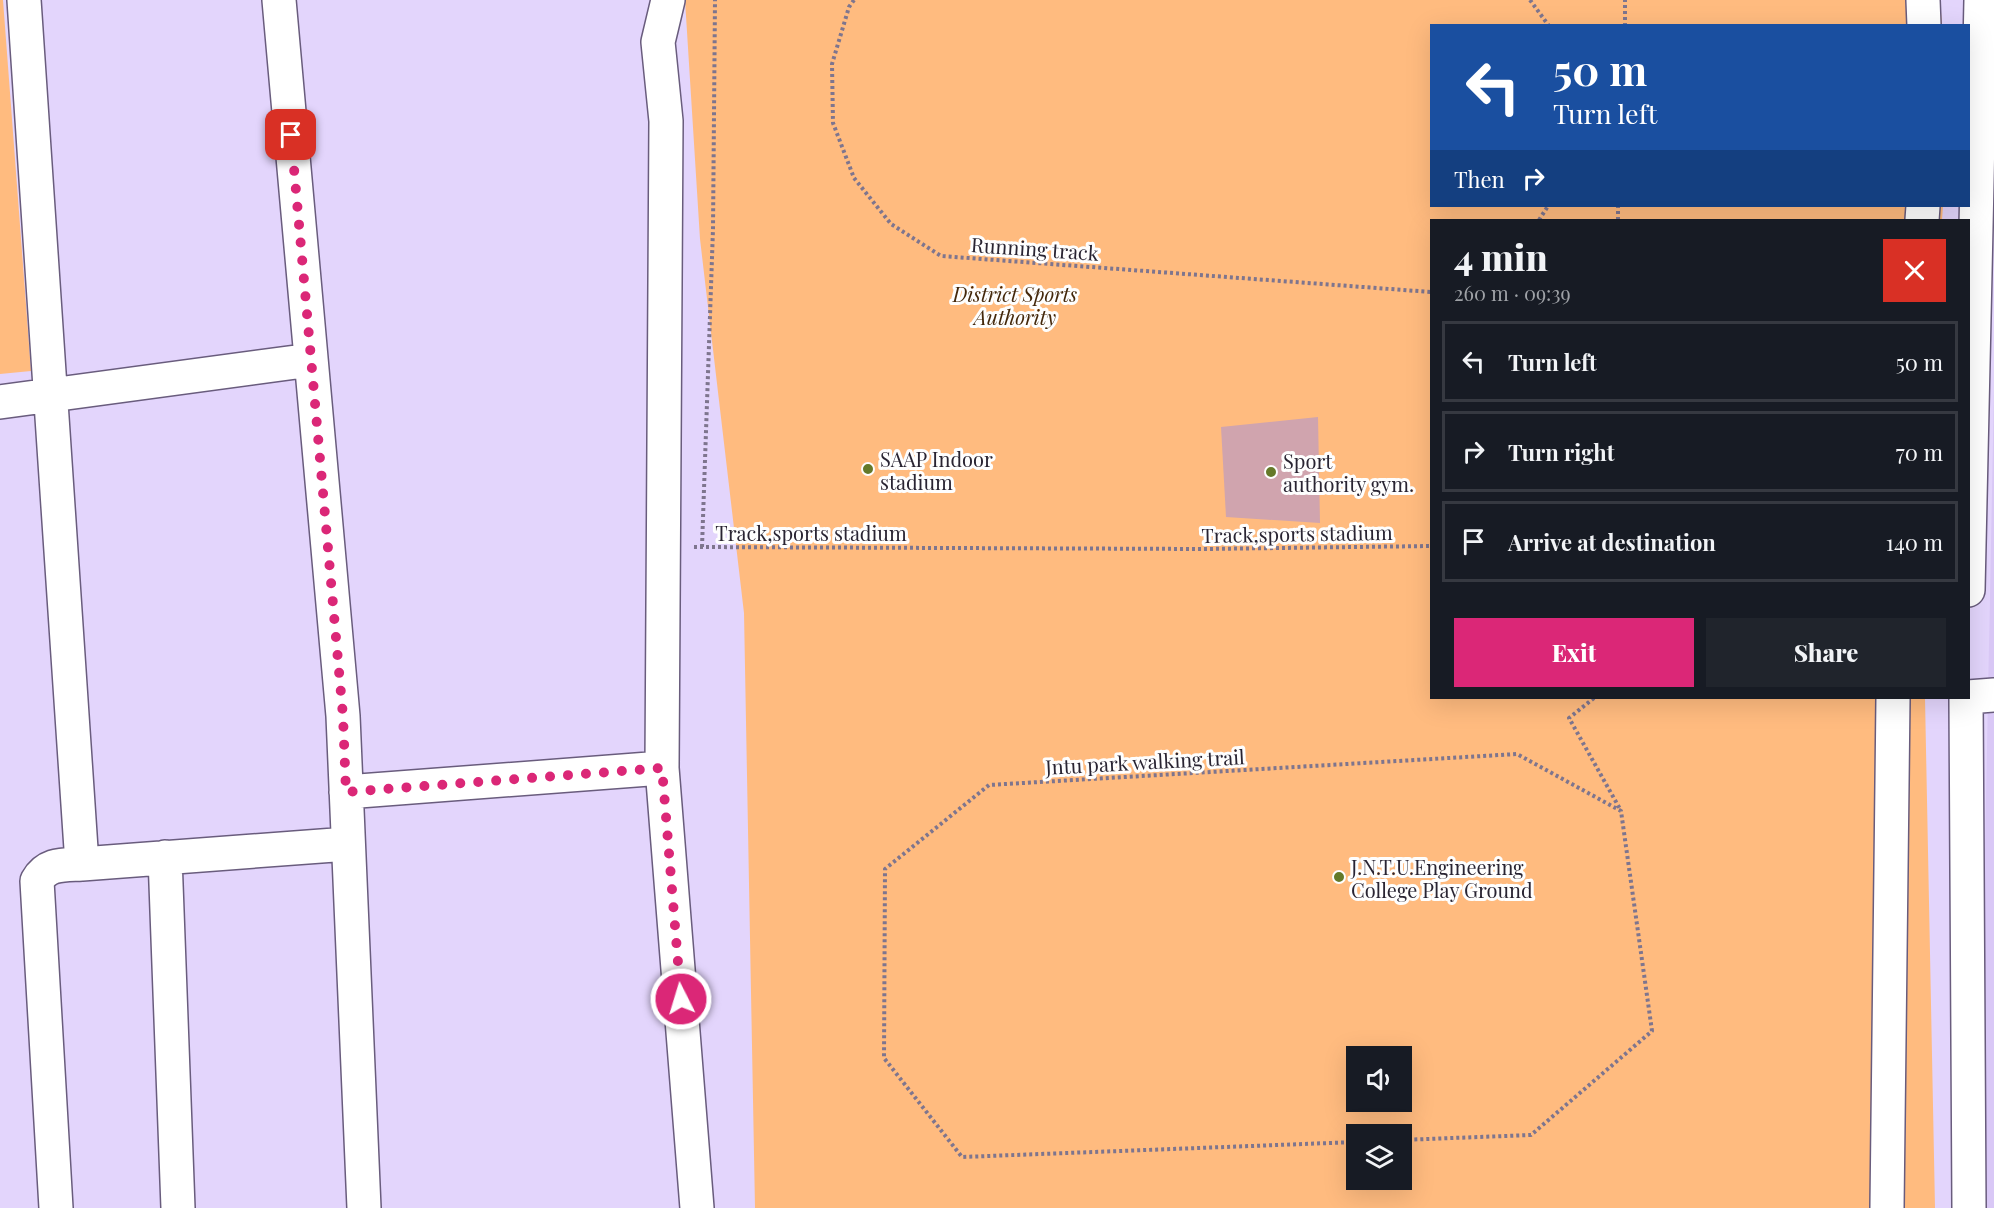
<!DOCTYPE html>
<html lang="en">
<head>
<meta charset="utf-8">
<style>
  :root { --surface:#171b24; --page:#20242c; --text:#f1f3f6; --muted:#9ea1a6; --line:#363941; --accent:#db2777 }
  body { margin:0; font-family:"Playfair Display",serif; background:var(--page); color:var(--text); height:100vh; display:flex; flex-direction:column; font-size:22px; white-space:nowrap }
  * { box-sizing:border-box; margin:0 }
  p { font-size:20px; color:var(--muted) }
  .icon { flex:none; width:33px; height:33px; fill:none; stroke:currentColor; stroke-width:2; stroke-linecap:round; stroke-linejoin:round }
  .map { position:relative; flex:1; overflow:hidden }
  .side { position:absolute; left:1430px; top:219px; width:540px; height:480px; display:flex; flex-direction:column; background:var(--surface); border-radius:0px; box-shadow:0 6px 24px #0002 }
  .side>* { flex:none }
  .hud { position:absolute; left:1430px; top:24px; width:540px; height:183px; border-radius:0px; box-shadow:0 6px 24px #0002; background:#1a4fa0; color:#fff; overflow:hidden }
  .fabs { position:absolute; left:1346px; top:1046px; display:grid; gap:12px }
  .fabs a { display:grid; place-items:center; width:66px; height:66px; border-radius:0px; background:var(--surface); box-shadow:0 6px 24px #0002; font-size:30px }
  .pin { position:absolute; display:grid; place-items:center; width:51px; height:51px; color:#fff; margin:-26px; border-radius:12px; box-shadow:0 3px 9px #0006 }
  .me { position:absolute; width:66px; margin:-33px; rotate:355deg; stroke-linejoin:round; filter:drop-shadow(0 0 4px #0008) }
  .turn { display:flex; align-items:center; gap:21px; height:126px; padding:0 24px; font-size:27px }
  .turn .icon { width:78px; height:78px; stroke-width:2.5 }
  .turn b { display:block; font-size:42px; line-height:51px }
  .then { display:flex; align-items:center; height:57px; padding:0 24px; background:#0003; gap:12px; font-size:22px }
  .round { display:grid; place-items:center; flex:none; width:63px; height:63px; border-radius:0px; background:var(--page) }
  .overview { display:flex; align-items:center; justify-content:space-between; height:102px; padding:0 24px }
  h1 { font-size:36px; font-weight:800; line-height:45px }
  .button { display:flex; gap:12px; margin-top:auto; padding:12px 24px }
  .button a { flex:1; height:69px; border-radius:0px; background:var(--accent); color:#fff; font-size:24px; font-weight:800; line-height:69px; text-align:center }
  .button a+a { background:var(--page); color:var(--text) }
  ul { padding:0; list-style:none }
  li { display:flex; align-items:center; gap:18px; height:81px; margin:0 12px 9px; padding:0 12px; border:3px solid var(--line); border-radius:0px }
  li div { flex:1 }
  li b { display:block; font-size:22px }
  li em { font-style:normal }
  .map>svg:first-child { display:block }
  .built { fill:#d9c8f6 }
  .green { fill:#ffbb7f; fill-rule:evenodd }
  .building { fill:#d0a4ae }
  .lines { fill:none; stroke-linecap:round; stroke-linejoin:round }
  .minor-casing { stroke:#695c7d; stroke-width:36 }
  .path { stroke:#7e758e; stroke-width:4; stroke-dasharray:3 3; stroke-linecap:butt }
  .minor { stroke:#fff; stroke-width:33 }
  .route { stroke:#db2777; stroke-width:10; stroke-dasharray:0 18 }
  .poi-dot { fill:#657929; stroke:#fefefe; stroke-width:2 }
  .labels { text-anchor:middle; dominant-baseline:central; stroke-width:6; stroke-linejoin:round; paint-order:stroke }
  .street-label { font-size:20px; fill:#292432; stroke:#fefefe }
  .park-label { font-size:20px; font-style:italic; fill:#44280b; stroke:#fefefe }
  .poi-label { font-size:20px; fill:#292432; stroke:#fefefe; text-anchor:start }
</style>
</head>
<body>
<div class="map">
<svg width="1994" height="1208" viewBox="0 0 1994 1208">
  <rect width="100%" height="100%" fill="#e3d5fc"/>
  <path class="built" d="M1994,390V1208H1978Z"/>
  <path class="green" d="M0,0H3L31,371L0,374Z
    M685,0H1940L1942,25L1431,26V206H1943L1942,220H1431V698H1925L1935,1208H755L744,613L700,239ZM1356,1056H1401V1101H1356ZM1356,1134H1401V1179H1356Z"/>
  <path class="building" d="M1318,417L1320,523L1226,517L1221,427Z"/>
  <g class="lines">
    <g class="minor-casing">
      <path id="minor" d="M24,0L82,864L348,844
        M279,0L343,716L364,1208
        M668,0L658,42L666,121L662,768L697,1208
        M1923,0L1924,26
        M1922,220L1923,206
        M0,402L311,360
        M1968,590L1981,0
        M1968,697L1994,695
        M1966,698L1969,1208
        M346,792L662,768
        M165,857L178,1208
        M56,1208L37,881C47,863 63,865 82,864
        M1887,1208L1893,698"/>
    </g>
    <path class="path" d="M854,0L849,7L832,64L833,123L854,178L891,224L941,256L1431,292
      M1530,0L1549,26
      M1625,26V0
      M1539,220L1548,206
      M1618,220V206
      M694,547L1204,549L1431,546
      M702,547L713,229L715,0
      M1594,698L1569,718L1620,809
      M1356,1142L962,1157L884,1058L885,869L989,785L1517,754L1621,811L1652,1031L1531,1135L1401,1140"/>
    <use href="#minor" class="minor"/>
  </g>
  <g class="lines">
    <path class="route" d="M291,135L343,716L346,792L662,768L681,999"/>
  </g>
  <g class="poi-dot">
    <circle cx="868" cy="469" r="6"/>
    <circle cx="1271" cy="472" r="6"/>
    <circle cx="1339" cy="877" r="6"/>
  </g>
  <g class="labels">
    <g class="street-label">
      <text transform="translate(1035 248) rotate(4)">Running track</text>
      <text x="811" y="532">Track,sports stadium</text>
      <text transform="translate(1297 533) rotate(-1)">Track,sports stadium</text>
      <text transform="translate(1145 761) rotate(-3)">Jntu park walking trail</text>
    </g>
    <g class="park-label">
      <text x="1015" y="293">District Sports<tspan x="1015" dy="23">Authority</tspan></text>
    </g>
    <g class="poi-label">
      <text x="880" y="458">SAAP Indoor<tspan x="880" dy="23">stadium</tspan></text>
      <text x="1283" y="460">Sport<tspan x="1283" dy="23">authority gym.</tspan></text>
      <text x="1351" y="866">J.N.T.U.Engineering<tspan x="1351" dy="23">College Play Ground</tspan></text>
    </g>
  </g>
</svg>
<div class="fabs">
<a><svg class="icon" aria-label="sound" viewBox="0 0 24 24"><path d="M4 9h4l5-4v14l-5-4H4zM17 9q2 3 0 6"/></svg></a>
<a><svg class="icon" aria-label="layers" viewBox="0 0 24 24"><path d="M12 4l9 5-9 5-9-5zM3 14l9 5 9-5"/></svg></a>
</div>
<div class="pin" style="left:291px;top:135px;background:#d93025"><svg class="icon" aria-label="arrive" viewBox="0 0 24 24"><path d="M6 21V4h12l-3 4 3 4H6"/></svg></div>
<svg class="me" style="left:681px;top:999px" viewBox="-20 -20 40 40"><circle r="17" fill="#db2777" stroke="#fff" stroke-width="3"/><path d="M0-11L8 9 0 5-8 9z" fill="#fff"/></svg>
<div class="hud">
<div class="turn"><svg class="icon" aria-label="left" viewBox="0 0 24 24"><path d="M17 20v-9H6M10 6l-5 5 5 5"/></svg><div><b>50 m</b>Turn left</div></div>
<div class="then">Then<svg class="icon" aria-label="right" viewBox="0 0 24 24"><path d="M7 20v-9h11M14 6l5 5-5 5"/></svg></div>
</div>
<section class="side">
<div class="overview"><div><h1>4 min</h1><p>260 m · 09:39</p></div><a class="round" style="background:#d93025;color:#fff"><svg class="icon" aria-label="close" viewBox="0 0 24 24"><path d="M6 6l12 12M18 6L6 18"/></svg></a></div>
<ul>
<li><svg class="icon" aria-label="left" viewBox="0 0 24 24"><path d="M17 20v-9H6M10 6l-5 5 5 5"/></svg><div><b>Turn left</b></div><em>50 m</em></li>
<li><svg class="icon" aria-label="right" viewBox="0 0 24 24"><path d="M7 20v-9h11M14 6l5 5-5 5"/></svg><div><b>Turn right</b></div><em>70 m</em></li>
<li><svg class="icon" aria-label="arrive" viewBox="0 0 24 24"><path d="M6 21V4h12l-3 4 3 4H6"/></svg><div><b>Arrive at destination</b></div><em>140 m</em></li>
</ul>
<div class="button"><a>Exit</a><a>Share</a></div>
</section>
</div>
</body>
</html>
